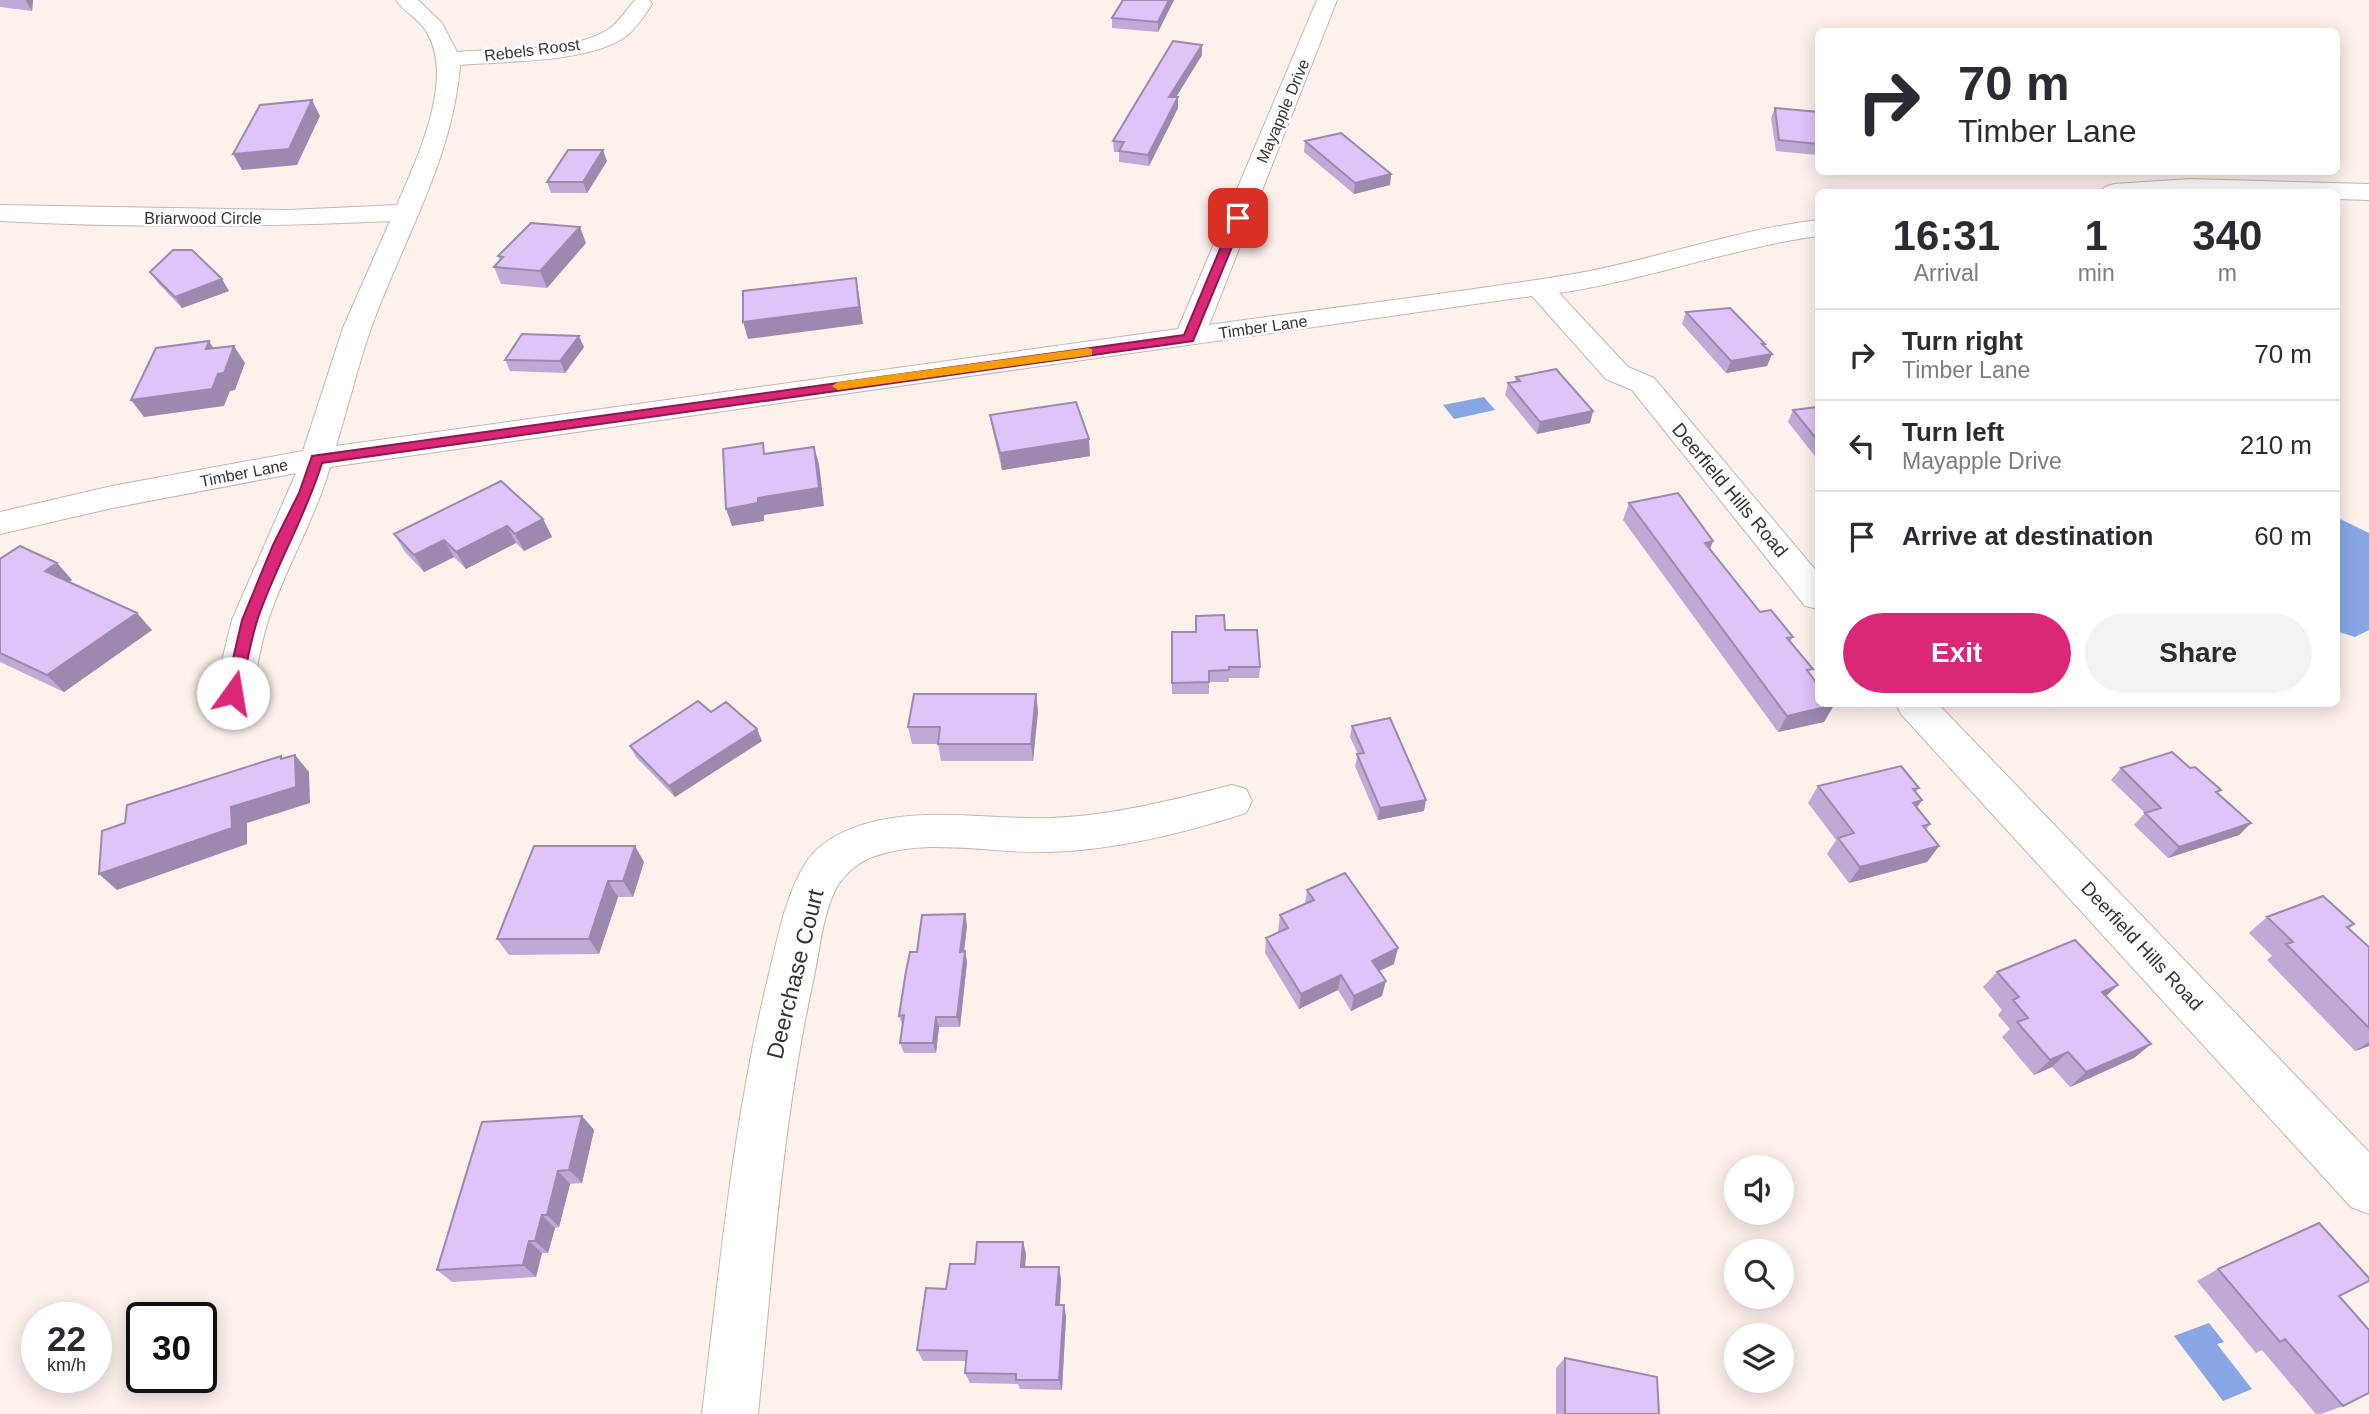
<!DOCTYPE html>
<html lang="en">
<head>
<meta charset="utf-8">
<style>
  :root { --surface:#fff; --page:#f2f2f3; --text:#2b2b33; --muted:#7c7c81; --line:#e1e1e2; --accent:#db2777 }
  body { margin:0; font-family:Helvetica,sans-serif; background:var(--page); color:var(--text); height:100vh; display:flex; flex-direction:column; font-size:26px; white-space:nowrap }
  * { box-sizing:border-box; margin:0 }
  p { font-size:23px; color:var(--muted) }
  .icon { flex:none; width:38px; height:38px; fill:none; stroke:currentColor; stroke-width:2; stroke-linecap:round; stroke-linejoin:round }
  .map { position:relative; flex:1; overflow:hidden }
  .panel { position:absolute; left:1815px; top:189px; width:525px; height:518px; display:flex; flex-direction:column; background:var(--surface); border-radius:10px; box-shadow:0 4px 18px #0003 }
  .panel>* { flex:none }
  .guide { position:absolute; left:1815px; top:28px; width:525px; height:147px; border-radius:10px; box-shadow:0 4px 18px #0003; background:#fff; color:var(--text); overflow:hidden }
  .controls { position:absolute; left:1724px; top:1155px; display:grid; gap:14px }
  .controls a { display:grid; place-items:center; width:70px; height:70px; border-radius:50%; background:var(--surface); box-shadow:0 4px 18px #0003; font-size:35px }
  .speed { position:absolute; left:21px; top:1302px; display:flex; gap:14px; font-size:35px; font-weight:700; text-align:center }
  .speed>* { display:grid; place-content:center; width:91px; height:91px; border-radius:50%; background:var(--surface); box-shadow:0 4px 18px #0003; line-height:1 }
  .speed small { font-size:18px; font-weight:400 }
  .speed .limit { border:4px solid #111; border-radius:10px; background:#fff; color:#111 }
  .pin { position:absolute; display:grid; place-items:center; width:60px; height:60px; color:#fff; margin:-30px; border-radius:14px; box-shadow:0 4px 10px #0006 }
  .me { position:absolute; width:77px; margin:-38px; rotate:13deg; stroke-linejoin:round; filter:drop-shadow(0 0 5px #0008) }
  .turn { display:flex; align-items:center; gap:24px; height:147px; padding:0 28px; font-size:32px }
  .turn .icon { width:91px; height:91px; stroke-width:2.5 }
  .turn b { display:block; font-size:49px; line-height:60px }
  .eta { display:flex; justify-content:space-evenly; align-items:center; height:119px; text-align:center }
  .eta b { font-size:42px; font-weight:800; line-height:49px }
  .button { display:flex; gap:14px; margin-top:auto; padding:14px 28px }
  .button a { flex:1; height:80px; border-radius:42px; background:var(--accent); color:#fff; font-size:28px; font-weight:800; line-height:80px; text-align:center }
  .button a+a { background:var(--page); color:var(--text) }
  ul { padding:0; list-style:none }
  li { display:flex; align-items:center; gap:21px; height:91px; padding:0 28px; border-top:2px solid var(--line) }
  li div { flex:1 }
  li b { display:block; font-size:26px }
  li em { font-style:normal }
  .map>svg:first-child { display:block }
  .water { fill:#87a7e4 }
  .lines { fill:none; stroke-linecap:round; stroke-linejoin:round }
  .minor-casing { stroke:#c4b6af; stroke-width:2 }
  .minor { fill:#fff; fill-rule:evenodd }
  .wall { fill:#bfa9d6 }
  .shaded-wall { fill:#9b89ae }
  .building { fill:#dec4f9; stroke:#9b89ae; stroke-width:2 }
  .route { fill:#db2777; stroke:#8e194d; stroke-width:2 }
  .slow { fill:#f59e0b }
  .labels { text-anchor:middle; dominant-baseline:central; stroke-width:5; stroke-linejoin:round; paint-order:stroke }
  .far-street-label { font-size:16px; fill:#383230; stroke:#fff }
  .street-label { font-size:19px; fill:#383230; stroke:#fff }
  .near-street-label { font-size:23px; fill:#383230; stroke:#fff }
</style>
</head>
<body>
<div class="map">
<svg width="2369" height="1414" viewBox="0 0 2369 1414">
  <rect width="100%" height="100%" fill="#fdf1ec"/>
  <path class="water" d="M1484,397L1495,410L1454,419L1443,405Z
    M2336,517L2369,533V630L2355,637L2336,631Z
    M2209,1323L2224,1342L2217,1344L2252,1389L2223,1401L2174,1336Z"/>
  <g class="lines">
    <g class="minor-casing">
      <path id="minor" d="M396,0H418L442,23L457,52C500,48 572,53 609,29C619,22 627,9 635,0H649L652,4C645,15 635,30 625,37C588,63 504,61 460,65C453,159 403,240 371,328C358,366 348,407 336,446L1178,329L1317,0H1337L1209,325C1328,308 1449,294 1568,275C1652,261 1734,230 1818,220V236C1731,248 1647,280 1559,293L1628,367L1654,378L1818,573V609L1805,606L1632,390L1606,379L1532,296L330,467C315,519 286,567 269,618C261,642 257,668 252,693L246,703L233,707L220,703L214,693L232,620L296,473L112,508L0,534V512L112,486L303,451L343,328L390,221C260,227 130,228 0,221V205L289,210L397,205C417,158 456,78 426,31C419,19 404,12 396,0Z
        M2190,179L2369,184V200L2336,199V192H2101L2105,187L2114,184Z
        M1896,704H1938L2369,1152V1214L2351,1207L1901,714Z
        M1232,785L1246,789L1252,801L1246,813C1184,833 1116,850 1049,852C993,854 930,837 875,856C861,860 846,873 838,885C823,911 820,948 814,977C782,1121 773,1268 758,1414H702C720,1267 733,1119 769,974C778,937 785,897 805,864C819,842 842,831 865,824C926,806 988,820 1050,818C1112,816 1172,800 1232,785Z"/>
    </g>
    <use href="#minor" class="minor"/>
  </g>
  <path class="wall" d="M0,0H33L32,11L0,7Z
    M1123,0H1174L1158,32L1112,28V18Z
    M1202,45V55L1176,97H1178V108L1149,166L1119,162V152H1114L1113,141Z
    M1775,108L1818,112V155L1776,151L1771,118Z
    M1305,141L1391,174L1390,185L1354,194L1304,152Z
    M607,161L587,193H551L547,182Z
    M586,243L547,288L501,284L494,267L500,260L498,256Z
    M150,272L229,291L182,308L158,283Z
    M1686,312L1764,346L1772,354L1767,366L1726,373L1682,324Z
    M584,347L565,373L510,371L505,360Z
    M1516,377L1593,411L1590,423L1537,434L1505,395L1508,383L1515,382Z
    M1818,407V460L1788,422L1793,410Z
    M990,415L1090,456L1002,470L993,432Z
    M1629,503L1713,541L1710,549L1760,612L1793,637L1790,642L1810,674L1834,705L1824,722L1778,732L1623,520Z
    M543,519L552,537L524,551L516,543L466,569L454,557L424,572L405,552L394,534Z
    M0,559L57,563L72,580L69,582L152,630L64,692L0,662Z
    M1225,630L1260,667L1259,678H1229V682H1209V694H1172V632Z
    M1036,694L1038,711L1033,761H941L938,744H912L908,727Z
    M711,712L762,741L675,797L636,757L630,746Z
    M1352,726L1424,811L1378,820L1355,766L1358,754L1350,737Z
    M2121,768H2190L2221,790L2218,793L2251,823L2239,835L2168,858L2134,825L2145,813L2111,780Z
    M1818,786L1919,788L1916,792L1922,800L1917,808L1930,824L1926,830L1939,846L1927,862L1849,883L1827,854L1836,840L1808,803Z
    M644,862L633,897H618L599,954L509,955L497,939Z
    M1307,890L1394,964L1379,971L1382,996L1351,1011L1338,990L1299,1009L1265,953L1266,938L1279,932L1278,931L1280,915L1305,904Z
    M2267,917L2354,924L2349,929L2369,947V1046L2355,1051L2267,960L2272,956L2249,933Z
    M967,925L964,951L967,962L960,1027H939L936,1053H904L900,1043L903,1026L899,1016L917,952Z
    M1997,972L2118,985L2106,996L2151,1044L2134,1058L2070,1087L2052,1067L2034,1075L2002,1037L2010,1029L1998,1015L2002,1010L1983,987Z
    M582,1116L594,1130L582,1183L570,1184L559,1227L555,1228L548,1253H542L536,1277L452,1282L437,1270Z
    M1023,1242L1026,1254L1025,1267L1061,1279L1060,1305L1066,1316L1062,1390L1020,1389L1018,1384L970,1383L965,1373L966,1361H923L917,1350L946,1289L975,1264Z
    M2218,1269L2339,1296L2343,1406L2321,1414H2316L2262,1350L2256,1353L2197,1281Z
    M1565,1358L1659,1414H1556V1368Z"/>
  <path class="shaded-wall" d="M26,0H33L32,11L26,1Z
    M1169,0H1174L1158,32V22Z
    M1202,45V55L1170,107L1169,97Z
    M1178,97V108L1149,166L1148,155Z
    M312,100L320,116L297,165L242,170L233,154Z
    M603,150L607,161L587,193L583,182Z
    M1391,174L1390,185L1354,194L1355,183Z
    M580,227L586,243L547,288L540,271Z
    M856,278L859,295L863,324L748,339L743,322Z
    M222,279L229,291L182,308L175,297Z
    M579,336L584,347L565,373L560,361Z
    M209,341L220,358L206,349Z
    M234,346L245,363L235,390L230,391L224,406L144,417L131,400L218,374Z
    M1772,354L1767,366L1726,373L1731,361Z
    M1593,411L1590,423L1537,434L1540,422Z
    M1089,439L1090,456L1002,470L1000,453Z
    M814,447L819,464L824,506L764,515V521L732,526L726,509L758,498Z
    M543,519L552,537L524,551L515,534Z
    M507,526L516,543L466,569L456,552Z
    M444,540L454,557L424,572L414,555Z
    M1713,541L1706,559L1705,543Z
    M57,563L72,580L60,588L45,571Z
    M137,613L152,630L64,692L47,675Z
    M1036,694L1038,711L1033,761L1031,744Z
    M1834,705L1824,722L1778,732L1787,716Z
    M757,729L762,741L675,797L669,786Z
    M295,755L309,772L310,803L247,823V844L117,890L99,874L231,807Z
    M1426,800L1424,811L1378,820L1380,808Z
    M1922,800L1910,816L1913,803Z
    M2251,823L2239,835L2168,858L2179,847Z
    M635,846L644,862L633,897L623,881Z
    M1939,846L1927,862L1849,883L1860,867Z
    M608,881L618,897L599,954L589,939Z
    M965,914L967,925L963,962L960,952Z
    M1398,948L1394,964L1369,976L1372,961Z
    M965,951L967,962L960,1027L957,1017Z
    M1341,975L1338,990L1299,1009L1301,994Z
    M1386,981L1382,996L1351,1011L1354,996Z
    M2118,985L2102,1000V992Z
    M936,1017L939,1027L936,1053L933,1043Z
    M2369,1042V1046L2355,1051Z
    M2151,1044L2134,1058L2070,1087L2086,1072Z
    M2068,1052L2052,1067L2034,1075L2050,1060Z
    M582,1116L594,1130L582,1183L569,1170Z
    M558,1171L570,1184L559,1227L547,1215Z
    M542,1215L555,1228L548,1253L535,1241Z
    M529,1241L542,1253L536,1277L523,1265Z
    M1023,1242L1026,1254L1024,1279L1021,1267Z
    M1059,1267L1061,1279L1059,1316L1056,1305Z
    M1064,1305L1066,1316L1062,1390L1059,1380Z"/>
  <path class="building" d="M1123,0H1169L1158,22L1112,18Z
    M1173,41L1202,45L1169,97H1178L1148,155L1119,151L1124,142L1113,141Z
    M312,100L289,149L233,154L260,105Z
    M1775,108L1818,112V144L1779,140Z
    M1341,133L1391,174L1355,183L1305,141Z
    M568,150H603L583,182H547Z
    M531,223L580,227L540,271L494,267L503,257L498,256Z
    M173,250H192L222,279L175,297L150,272Z
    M856,278L859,307L743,322V291Z
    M1730,308L1765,344H1762L1772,354L1731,361L1686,312Z
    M522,334L579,336L560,361L505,360Z
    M209,341L206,349L234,346L224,373L218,374L212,389L131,400L156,348Z
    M1556,369L1593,411L1540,422L1508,383L1520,381L1516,377Z
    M1076,402L1089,439L1000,453L990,415Z
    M1818,407V441L1793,410Z
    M763,443L764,454L814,447L819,488L758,498V503L726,509L723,449Z
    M501,481L543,519L515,534L507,526L456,552L444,540L414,555L394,534Z
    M1678,493L1713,541L1705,543L1760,612L1771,610L1793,637L1787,638L1813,669L1807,670L1818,685V704H1833L1834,705L1787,716L1629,503Z
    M20,546L57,563L45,571L137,613L47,675L0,653V559Z
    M1224,615L1225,630H1257L1260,667H1229V670L1209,671V682L1172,683V632H1196V616Z
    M914,694H1036L1031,744H938L940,727H908Z
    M698,701L711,712L726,702L757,729L669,786L630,746Z
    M1390,718L1426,800L1380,808L1357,754L1364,753L1352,726Z
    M2172,752L2190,768L2195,767L2221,790L2216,792L2251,823L2179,847L2145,813L2161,808L2121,768Z
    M295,755L296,787L231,807L232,828L99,874L102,831L125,823L127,805L281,756V759Z
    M1901,766L1919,788L1913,789L1922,800L1913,803L1930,824L1923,826L1939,846L1860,867L1838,838L1854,833L1818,786Z
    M534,846H635L623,881H608L589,939H497Z
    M1345,873L1398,948L1372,961L1386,981L1354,996L1341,975L1301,994L1266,938L1288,928L1280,915L1314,900L1307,890Z
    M2323,896L2354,924L2347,927L2369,947V1028L2286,944L2293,942L2267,917Z
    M965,914L960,952L965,951L957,1017H936L933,1043H900L904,1015L899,1016L906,971L910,952H917L922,915Z
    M2075,940L2118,985L2102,992L2151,1044L2086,1072L2068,1052L2050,1060L2017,1022L2028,1018L2013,1000L2019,997L1997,972Z
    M582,1116L569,1170L558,1171L547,1215H542L535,1241H529L523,1265L437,1270L482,1122Z
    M2319,1223L2369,1278V1281L2339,1296L2369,1330V1393L2343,1406L2285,1339L2280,1342L2218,1269Z
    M977,1242H1023L1021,1267H1059L1056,1305H1064L1059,1380H1016V1374L965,1373L967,1351L917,1350L926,1288L946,1289L950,1264H975Z
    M1565,1358L1657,1377L1659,1414H1565Z"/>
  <path class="route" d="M1238,215L1244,218L1193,341L322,463C306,516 276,565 258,618C250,642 246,668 241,693L233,699L225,693L242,620L273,545L299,493L312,456L1184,335L1233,218Z"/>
  <path class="slow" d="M1088,348L1092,349V355L838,390L832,386L838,382Z"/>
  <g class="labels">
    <g class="far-street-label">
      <text transform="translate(532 50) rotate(-7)">Rebels Roost</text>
      <text transform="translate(1283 111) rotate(-67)">Mayapple Drive</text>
      <text x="203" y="218">Briarwood Circle</text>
      <text transform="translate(1263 327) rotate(-8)">Timber Lane</text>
      <text transform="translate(244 473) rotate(-11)">Timber Lane</text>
    </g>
    <g class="street-label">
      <text transform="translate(1730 490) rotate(50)">Deerfield Hills Road</text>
      <text transform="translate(2142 946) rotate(47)">Deerfield Hills Road</text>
    </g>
    <g class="near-street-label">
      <text transform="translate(795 974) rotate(-76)">Deerchase Court</text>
    </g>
  </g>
</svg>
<div class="controls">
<a><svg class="icon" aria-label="sound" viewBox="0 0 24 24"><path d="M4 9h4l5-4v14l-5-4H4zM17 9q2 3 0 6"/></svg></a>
<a><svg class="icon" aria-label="search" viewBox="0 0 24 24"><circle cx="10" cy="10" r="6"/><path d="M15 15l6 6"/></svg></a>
<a><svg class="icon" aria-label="layers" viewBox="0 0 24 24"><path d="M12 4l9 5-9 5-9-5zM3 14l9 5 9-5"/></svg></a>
</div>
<div class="speed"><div>22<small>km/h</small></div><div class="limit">30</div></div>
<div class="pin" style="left:1238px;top:218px;background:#d93025"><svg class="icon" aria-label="arrive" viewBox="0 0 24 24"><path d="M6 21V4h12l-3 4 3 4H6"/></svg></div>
<svg class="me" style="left:233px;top:693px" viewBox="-20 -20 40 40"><circle r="19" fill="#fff"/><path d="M0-13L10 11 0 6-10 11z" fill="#db2777"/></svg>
<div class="guide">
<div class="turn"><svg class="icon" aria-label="right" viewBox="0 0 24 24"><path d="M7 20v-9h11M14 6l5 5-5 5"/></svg><div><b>70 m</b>Timber Lane</div></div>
</div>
<section class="panel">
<div class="eta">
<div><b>16:31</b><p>Arrival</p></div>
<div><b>1</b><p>min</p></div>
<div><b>340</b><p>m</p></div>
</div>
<ul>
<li><svg class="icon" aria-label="right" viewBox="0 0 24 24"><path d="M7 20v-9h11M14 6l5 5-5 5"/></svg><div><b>Turn right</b><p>Timber Lane</p></div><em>70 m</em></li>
<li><svg class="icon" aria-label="left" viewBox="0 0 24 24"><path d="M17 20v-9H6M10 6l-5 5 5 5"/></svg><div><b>Turn left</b><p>Mayapple Drive</p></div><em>210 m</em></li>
<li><svg class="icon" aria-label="arrive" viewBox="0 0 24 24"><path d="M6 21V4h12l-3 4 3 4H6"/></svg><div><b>Arrive at destination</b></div><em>60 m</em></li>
</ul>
<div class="button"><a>Exit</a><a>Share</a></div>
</section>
</div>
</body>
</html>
